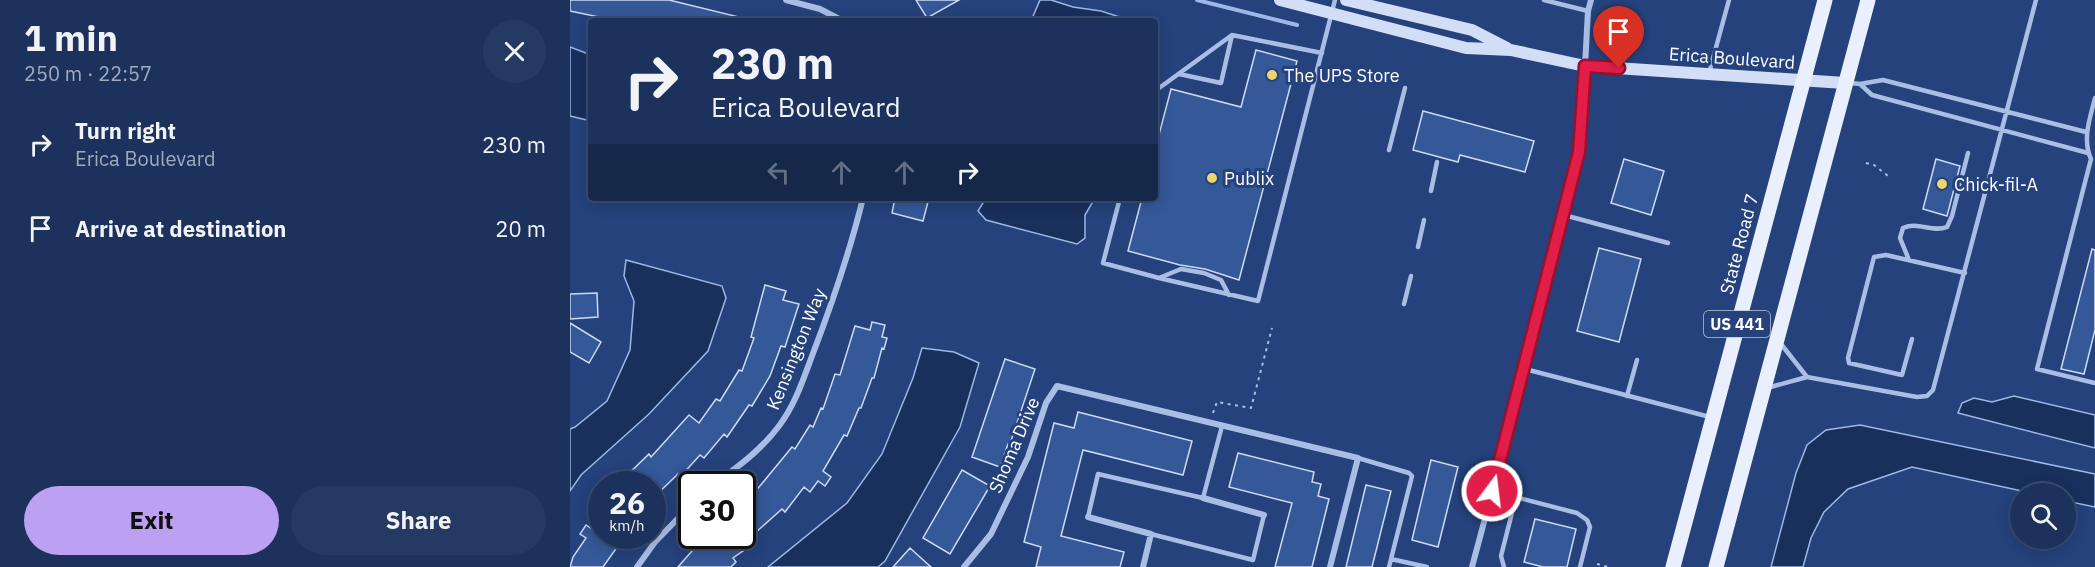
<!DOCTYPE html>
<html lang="en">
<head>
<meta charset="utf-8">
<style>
  :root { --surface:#1c325d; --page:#253a63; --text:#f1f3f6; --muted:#a0aabc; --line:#3a4d72; --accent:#bca0f2 }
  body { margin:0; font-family:"IBM Plex Sans",sans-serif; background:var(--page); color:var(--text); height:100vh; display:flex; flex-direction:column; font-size:22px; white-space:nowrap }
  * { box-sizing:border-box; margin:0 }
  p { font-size:20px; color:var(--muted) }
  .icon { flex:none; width:33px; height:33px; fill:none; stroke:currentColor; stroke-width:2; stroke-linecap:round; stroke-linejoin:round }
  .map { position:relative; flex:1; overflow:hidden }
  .drawer { display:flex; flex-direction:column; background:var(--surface); width:570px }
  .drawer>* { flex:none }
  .hud { position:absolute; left:18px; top:18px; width:570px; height:183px; border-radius:6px; box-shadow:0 3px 15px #0003,0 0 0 2px var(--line); background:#1c325d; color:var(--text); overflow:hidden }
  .controls { position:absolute; left:1440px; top:483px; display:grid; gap:12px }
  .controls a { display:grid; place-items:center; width:66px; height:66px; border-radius:50%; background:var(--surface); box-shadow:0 3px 15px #0003,0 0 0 2px var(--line); font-size:30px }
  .speed { position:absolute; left:18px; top:471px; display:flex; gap:12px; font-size:30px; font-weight:700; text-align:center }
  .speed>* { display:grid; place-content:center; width:78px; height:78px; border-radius:50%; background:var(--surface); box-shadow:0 3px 15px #0003,0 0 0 2px var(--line); line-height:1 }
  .speed small { font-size:15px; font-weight:400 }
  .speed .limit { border:3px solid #111; border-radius:9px; background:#fff; color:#111 }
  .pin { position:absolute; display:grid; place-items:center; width:51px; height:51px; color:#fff; margin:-62px -26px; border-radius:50% 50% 50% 0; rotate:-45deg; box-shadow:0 0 6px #0007 }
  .pin .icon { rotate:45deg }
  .me { position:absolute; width:66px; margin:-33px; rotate:15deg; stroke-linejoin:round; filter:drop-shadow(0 0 4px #0008) }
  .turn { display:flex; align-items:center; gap:21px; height:126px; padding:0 24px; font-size:27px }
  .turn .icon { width:78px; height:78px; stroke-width:2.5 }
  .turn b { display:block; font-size:42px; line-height:51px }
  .lanes { display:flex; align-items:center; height:57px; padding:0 24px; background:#0003; justify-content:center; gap:30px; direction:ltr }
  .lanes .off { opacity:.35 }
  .round { display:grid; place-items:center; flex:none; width:63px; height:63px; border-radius:32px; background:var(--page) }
  .headline { display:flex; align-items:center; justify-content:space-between; height:102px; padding:0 24px }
  h1 { font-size:36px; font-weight:700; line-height:45px }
  .button { display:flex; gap:12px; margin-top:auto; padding:12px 24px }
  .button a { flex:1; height:69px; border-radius:36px; background:var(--accent); color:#111; font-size:24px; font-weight:700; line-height:69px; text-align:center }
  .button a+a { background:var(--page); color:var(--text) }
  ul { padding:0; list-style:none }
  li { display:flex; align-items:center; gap:18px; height:84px; padding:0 24px }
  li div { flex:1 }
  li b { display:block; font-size:22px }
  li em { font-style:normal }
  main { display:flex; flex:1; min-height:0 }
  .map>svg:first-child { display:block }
  .water { fill:#192f5c; stroke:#9db8e5; stroke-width:1.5 }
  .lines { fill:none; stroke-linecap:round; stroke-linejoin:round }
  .stream { stroke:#9db8e5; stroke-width:4 }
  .building { fill:#355899; stroke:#ccdaf4; stroke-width:1.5 }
  .path { stroke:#a9bee5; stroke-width:2; stroke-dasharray:3 4.5; stroke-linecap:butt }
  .lane { stroke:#a9bee5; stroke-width:4.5 }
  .street { stroke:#a9bee5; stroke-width:6 }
  .secondary { stroke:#d2def5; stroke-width:12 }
  .primary { stroke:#e9effc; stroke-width:15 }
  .route-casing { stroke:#92132f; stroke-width:15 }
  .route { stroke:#e11d48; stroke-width:10 }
  .poi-dot { fill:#eed66d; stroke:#25427c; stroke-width:2 }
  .labels { text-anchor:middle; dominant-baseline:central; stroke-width:6; stroke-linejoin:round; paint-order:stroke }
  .shield { fill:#25427c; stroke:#bec6d8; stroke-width:1.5 }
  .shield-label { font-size:16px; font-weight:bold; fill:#fff }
  .street-label { font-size:18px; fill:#fff; stroke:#25427c }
  .poi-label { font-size:18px; fill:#fff; stroke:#25427c; text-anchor:start }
</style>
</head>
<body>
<main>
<section class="drawer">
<div class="headline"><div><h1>1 min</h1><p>250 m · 22:57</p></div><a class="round"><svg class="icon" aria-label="close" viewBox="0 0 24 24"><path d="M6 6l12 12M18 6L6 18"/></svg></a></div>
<ul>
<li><svg class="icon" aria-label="right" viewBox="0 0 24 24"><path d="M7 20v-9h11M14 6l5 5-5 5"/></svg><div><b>Turn right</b><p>Erica Boulevard</p></div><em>230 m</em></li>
<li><svg class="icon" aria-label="arrive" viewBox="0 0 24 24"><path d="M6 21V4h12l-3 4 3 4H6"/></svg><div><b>Arrive at destination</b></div><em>20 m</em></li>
</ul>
<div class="button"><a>Exit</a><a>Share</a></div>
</section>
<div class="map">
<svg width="1525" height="567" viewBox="0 0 1525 567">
  <rect width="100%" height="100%" fill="#25427c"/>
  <path class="water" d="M470,0H481L503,7L531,11L562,21H461Z
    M0,47L21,55V121L0,116Z
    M416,198H525L515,215V238L507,244L416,220L408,211Z
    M56,260L152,286L156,298L138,351L79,414L11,475L0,491V429L5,427L37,401L60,350L64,301L54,276Z
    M352,348L384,352L409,363L390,427L315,561L308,567H198L277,503L312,454L343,378Z
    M1444,396L1525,415V448L1388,413L1392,403L1404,398L1422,402Z
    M1290,425L1525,474V507L1496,501V494L1461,493L1342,467L1278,489L1254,512L1241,538L1233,567H1201L1226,473L1237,445L1256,430Z"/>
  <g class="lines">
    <path class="stream" d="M627,0L727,25"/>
  </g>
  <path class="building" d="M0,0H99L173,18V21H48L0,11Z
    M346,0H389L357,18Z
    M686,50L727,61L669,280L635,269L610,265L558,251L572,198H585V150L601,89L671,107Z
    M853,111L964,141L955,172L890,155L888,162L843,150Z
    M1054,159L1094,171L1081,215L1041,203Z
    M1366,159L1390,166L1377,216L1353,209Z
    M325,198H359L353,221L322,213Z
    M1029,248L1071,259L1049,342L1007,331Z
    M1522,249L1525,250V330L1514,374L1491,369Z
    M195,285L216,291L213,300L229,304L215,347L211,346L200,376L182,406L179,405L157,437L154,434L134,458L130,455L111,476L108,474L82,499V484H48L79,454L81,457L119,415L129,423L146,399L150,401L169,370L172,371L184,338L181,337Z
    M27,293L28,317L0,319V294Z
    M302,322L315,325L312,337L317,338L314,349L312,348L304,378H302L291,408H289L277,436L274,435L253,471L261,477L255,486L248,481L240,492L234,487L215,512L212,509L176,541L180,546L163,558L166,562L161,567H108L122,551L119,547L131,536H172V500L184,491L185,492L222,447L225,449L240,425L243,427L251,408L253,409L265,374L270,375L285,326L300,330Z
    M0,323L31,342L19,363L0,352Z
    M435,359L465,369L440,444H438L430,467L402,457Z
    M508,412L622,441L613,475L513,450L491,536L554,552L550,567H466L471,547L454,542L484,423L504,428Z
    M668,453L744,472L742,482L751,484L748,496L759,499L742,567H705L722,503L659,487Z
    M861,460L888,467L868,547L842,540Z
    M392,470L420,486L380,554L353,538Z
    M796,485L821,491L802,567H776Z
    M32,516V536H55L33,567H0L3,557L16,538L10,534L16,525L22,529Z
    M965,519L1006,529L997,567H973L954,562Z
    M340,548L361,567H323Z"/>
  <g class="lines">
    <path class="path" d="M1296,163L1304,165L1318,176
      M643,413L647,402L681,408L702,328
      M1027,564L1038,567"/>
    <path class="lane" d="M974,0L1018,11
      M1015,66L1009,152L955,369L1140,417
      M1139,73L1159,0
      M609,74L651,83L662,35
      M1280,83L1290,84L1313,80L1516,132
      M1290,84L1302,95L1518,153
      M585,91L662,35L752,53
      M1525,98C1520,118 1512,139 1521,159L1467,369L1525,383
      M819,150L835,88
      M861,191L867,162
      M550,198L533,263L589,278L688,301L765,0
      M994,215L1098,243
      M848,247L854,220
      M1339,260L1330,238L1333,228C1348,221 1362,233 1377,227L1382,216L1398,153
      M589,278L611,269L634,273L651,280L659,295
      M834,304L841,276
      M1342,339L1332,375L1279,363L1278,358L1304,257L1316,255L1395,273
      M1211,344L1237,377
      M1197,388L1237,377L1347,397L1357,396L1363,390L1466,0
      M1057,396L1067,360
      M788,458L839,473L842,476L819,567
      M922,491L1007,513L1017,520L1020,527L1010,567
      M518,517L528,474L633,498L652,426
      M581,534L683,560L694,515
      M821,559L857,567
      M934,567L931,556L946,497"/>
    <path class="street" d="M216,0L250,9L273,21
      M1015,66L1018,11L1021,0
      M144,484C168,467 191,450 209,426C225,405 233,380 242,356C262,304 280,251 293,198
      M633,498L694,515
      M518,517L581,534L573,567
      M67,567L85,542L122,504
      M394,567L421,534L458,457L476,403L487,386L788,458L760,567
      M902,567L955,369"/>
    <path class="secondary" d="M710,0L896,48L941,50L1015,66L1275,83
      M776,0L902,30L937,48"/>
    <path class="primary" d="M1103,567L1255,0
      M1146,567L1298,0"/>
  </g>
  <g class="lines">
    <g class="route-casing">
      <path id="route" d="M922,491L1009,152L1015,66L1049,68"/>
    </g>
    <use href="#route" class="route"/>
  </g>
  <g class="poi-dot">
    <circle cx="702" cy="75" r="6"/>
    <circle cx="642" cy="178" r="6"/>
    <circle cx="1372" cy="184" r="6"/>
  </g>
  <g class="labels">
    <rect class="shield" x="1134" y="311" width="66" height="26" rx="4.5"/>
    <g class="shield-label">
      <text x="1167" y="324">US 441</text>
    </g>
    <g class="street-label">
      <text transform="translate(1162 58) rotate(4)">Erica Boulevard</text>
      <text transform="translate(1169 244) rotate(-75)">State Road 7</text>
      <text transform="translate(226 349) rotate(-68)">Kensington Way</text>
      <text transform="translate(444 445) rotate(-67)">Shoma Drive</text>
    </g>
    <g class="poi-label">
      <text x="714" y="75">The UPS Store</text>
      <text x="654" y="178">Publix</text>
      <text x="1384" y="184">Chick-fil-A</text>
    </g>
  </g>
</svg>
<div class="controls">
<a><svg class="icon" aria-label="search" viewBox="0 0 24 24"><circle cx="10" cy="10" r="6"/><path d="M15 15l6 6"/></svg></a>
</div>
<div class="speed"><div>26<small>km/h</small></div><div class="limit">30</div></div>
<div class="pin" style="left:1049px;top:68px;background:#d93025"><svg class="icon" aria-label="arrive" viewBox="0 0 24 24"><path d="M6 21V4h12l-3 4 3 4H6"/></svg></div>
<svg class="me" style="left:922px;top:491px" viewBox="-20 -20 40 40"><circle r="17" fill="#e11d48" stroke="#fff" stroke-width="3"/><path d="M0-11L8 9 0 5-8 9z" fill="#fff"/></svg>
<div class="hud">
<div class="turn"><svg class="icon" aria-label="right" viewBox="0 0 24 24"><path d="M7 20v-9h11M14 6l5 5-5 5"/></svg><div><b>230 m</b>Erica Boulevard</div></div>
<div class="lanes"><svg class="icon off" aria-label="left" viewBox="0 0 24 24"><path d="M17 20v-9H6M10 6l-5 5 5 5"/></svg><svg class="icon off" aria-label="ahead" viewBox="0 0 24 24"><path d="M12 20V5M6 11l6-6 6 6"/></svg><svg class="icon off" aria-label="ahead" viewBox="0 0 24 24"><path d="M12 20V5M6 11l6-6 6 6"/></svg><svg class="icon" aria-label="right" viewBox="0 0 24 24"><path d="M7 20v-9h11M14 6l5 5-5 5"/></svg></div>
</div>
</div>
</main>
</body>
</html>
